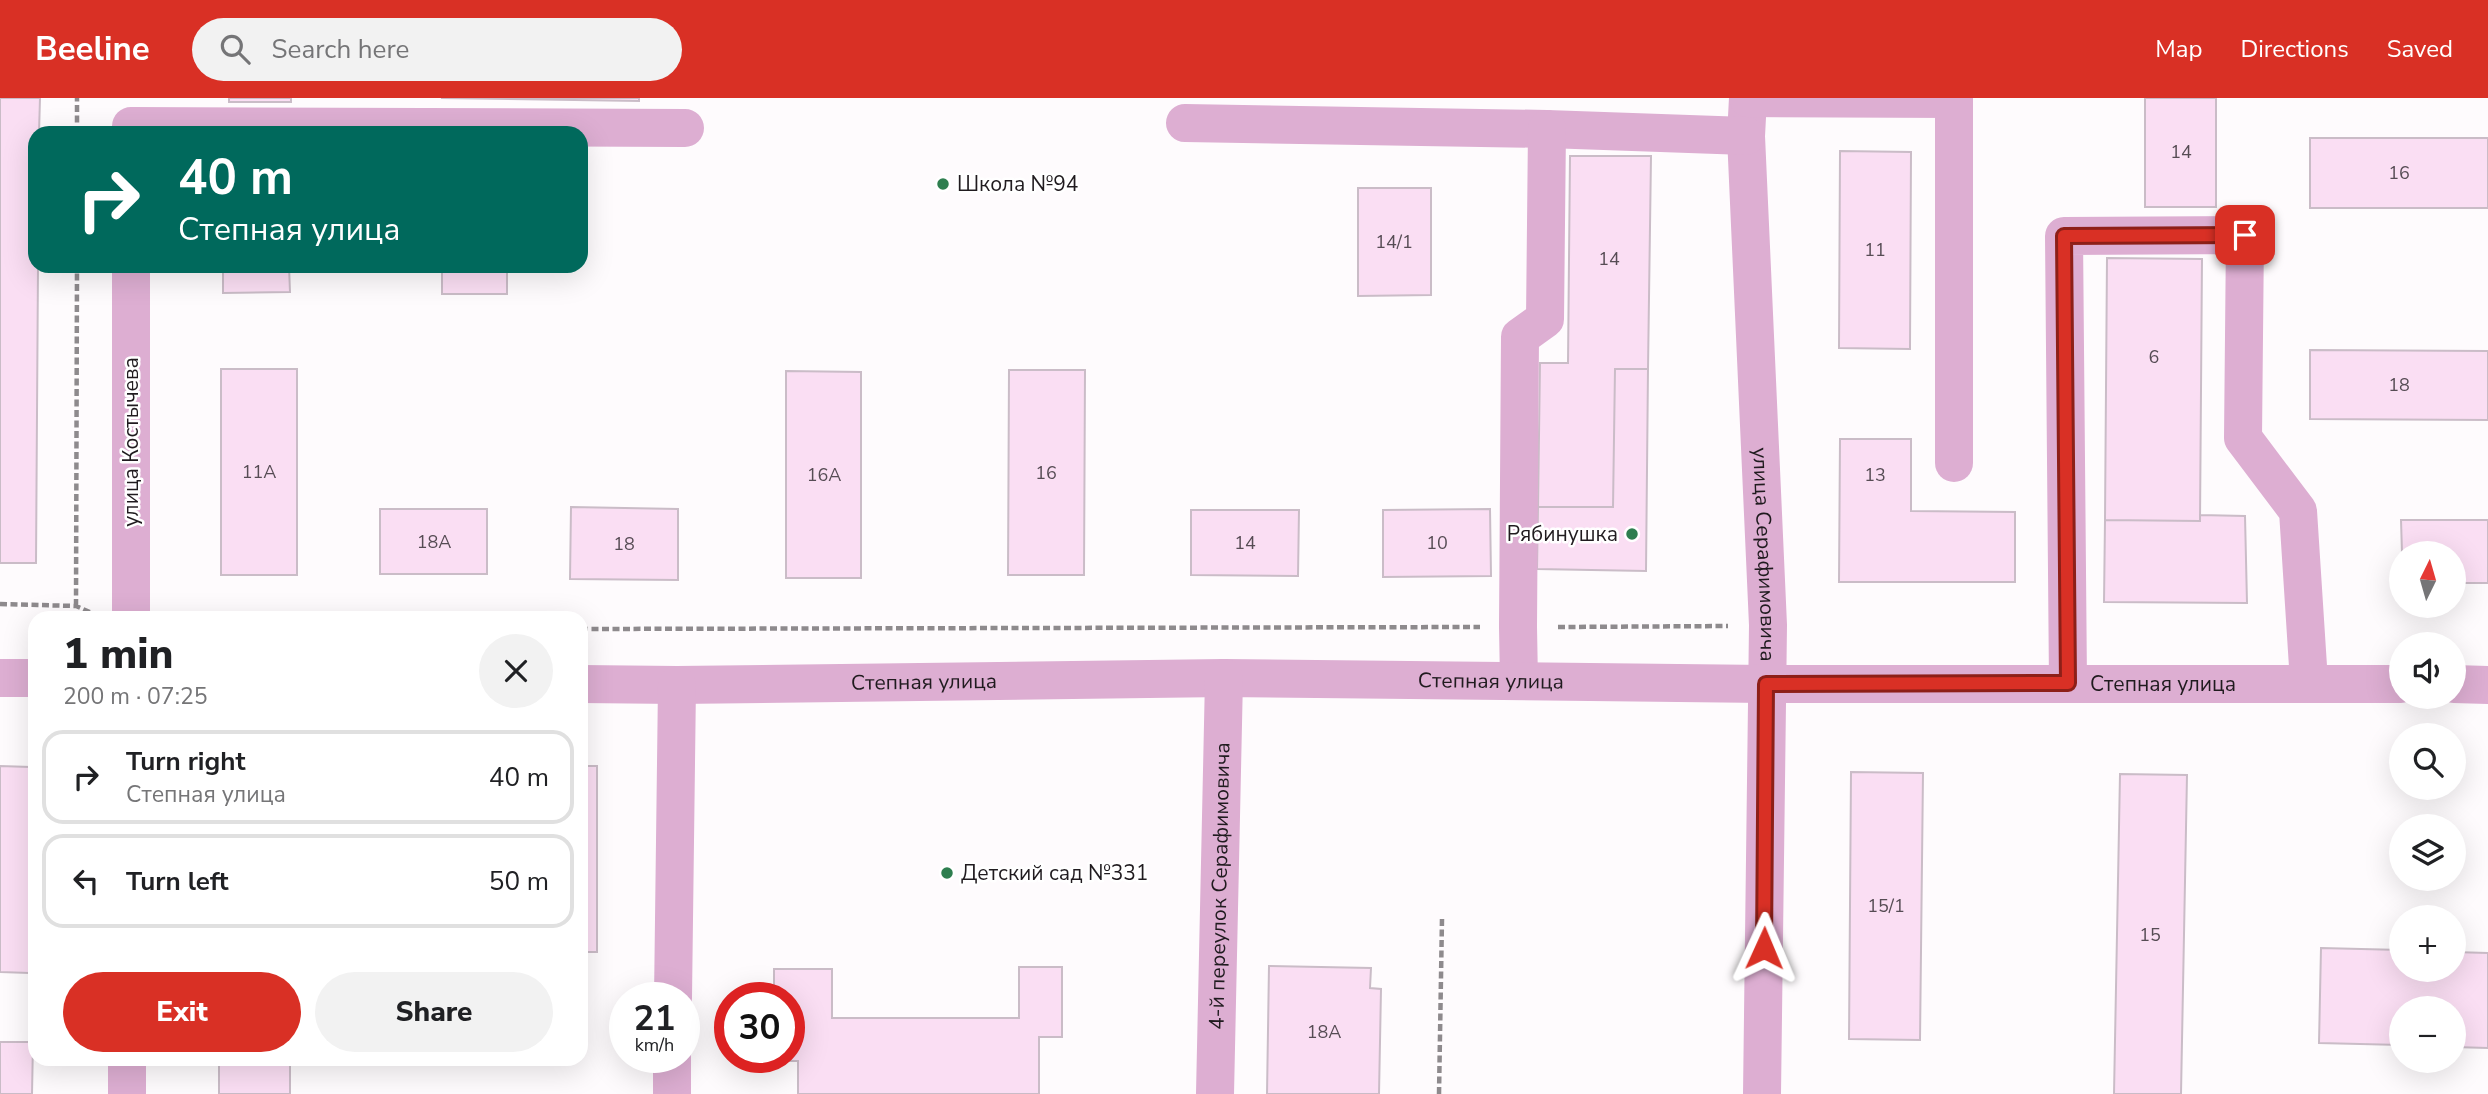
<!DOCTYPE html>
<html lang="en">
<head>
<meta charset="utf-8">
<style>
  :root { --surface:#fff; --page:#f2f2f2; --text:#202124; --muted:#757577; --line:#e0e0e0; --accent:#d93025 }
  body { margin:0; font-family:"Nunito Sans",sans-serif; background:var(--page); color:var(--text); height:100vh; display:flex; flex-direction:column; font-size:26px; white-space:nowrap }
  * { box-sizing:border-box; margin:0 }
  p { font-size:23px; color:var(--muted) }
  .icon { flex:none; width:38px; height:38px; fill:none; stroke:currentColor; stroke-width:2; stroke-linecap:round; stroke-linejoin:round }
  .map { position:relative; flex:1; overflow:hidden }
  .drawer { position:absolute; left:28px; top:513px; width:560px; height:455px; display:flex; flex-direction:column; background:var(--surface); border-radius:21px; box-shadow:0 7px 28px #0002 }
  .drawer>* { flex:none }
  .top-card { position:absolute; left:28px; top:28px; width:560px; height:147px; border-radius:21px; box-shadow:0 7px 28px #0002; background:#00695c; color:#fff; overflow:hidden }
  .needle { width:46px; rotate:5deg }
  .fabs { position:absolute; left:2389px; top:443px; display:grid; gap:14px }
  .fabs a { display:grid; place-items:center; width:77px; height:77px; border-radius:50%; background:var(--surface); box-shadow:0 7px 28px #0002; font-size:35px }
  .speed { position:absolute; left:609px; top:884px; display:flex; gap:14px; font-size:35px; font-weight:700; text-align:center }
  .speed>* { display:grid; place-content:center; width:91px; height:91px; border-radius:50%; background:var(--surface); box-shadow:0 7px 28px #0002; line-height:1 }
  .speed small { font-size:18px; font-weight:400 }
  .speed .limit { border:10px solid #d22; background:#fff; color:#111 }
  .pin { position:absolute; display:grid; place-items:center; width:60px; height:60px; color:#fff; margin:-30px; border-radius:14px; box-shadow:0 4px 10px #0006 }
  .me { position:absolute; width:77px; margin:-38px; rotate:1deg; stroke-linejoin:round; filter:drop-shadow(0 0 5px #0008) }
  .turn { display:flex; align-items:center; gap:24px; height:147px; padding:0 35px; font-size:32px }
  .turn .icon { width:91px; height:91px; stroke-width:2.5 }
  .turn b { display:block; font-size:49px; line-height:60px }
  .round { display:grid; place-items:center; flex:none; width:74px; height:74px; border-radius:37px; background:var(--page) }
  .headline { display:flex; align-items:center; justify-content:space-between; height:119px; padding:0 35px }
  h1 { font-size:42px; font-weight:800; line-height:52px }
  .cta { display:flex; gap:14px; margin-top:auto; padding:14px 35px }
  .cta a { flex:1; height:80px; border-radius:42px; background:var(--accent); color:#fff; font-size:28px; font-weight:800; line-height:80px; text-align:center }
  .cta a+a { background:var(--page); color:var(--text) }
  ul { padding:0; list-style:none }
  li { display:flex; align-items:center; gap:21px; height:94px; margin:0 14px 10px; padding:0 21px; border:4px solid var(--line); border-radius:21px }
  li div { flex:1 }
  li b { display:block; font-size:26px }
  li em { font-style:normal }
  header { display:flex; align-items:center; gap:42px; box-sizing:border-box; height:98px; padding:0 35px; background:var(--accent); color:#fff }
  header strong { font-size:33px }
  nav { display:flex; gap:38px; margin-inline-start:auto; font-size:24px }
  .search { width:490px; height:63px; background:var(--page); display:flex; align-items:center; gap:18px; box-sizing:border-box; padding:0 24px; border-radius:38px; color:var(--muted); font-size:26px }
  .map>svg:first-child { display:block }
  .building { fill:#fadef3; stroke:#cabcc7; stroke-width:2 }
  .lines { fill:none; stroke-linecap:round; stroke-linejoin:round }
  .path { stroke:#8e8a8d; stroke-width:4.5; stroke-dasharray:7 3.5; stroke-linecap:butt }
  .minor { stroke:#ddaed2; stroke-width:38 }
  .route-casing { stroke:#8d1f18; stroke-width:18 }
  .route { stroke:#d93025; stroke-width:12 }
  .poi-dot { fill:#2e7e4f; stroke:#fff; stroke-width:2.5 }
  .labels { text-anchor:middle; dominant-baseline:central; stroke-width:5; stroke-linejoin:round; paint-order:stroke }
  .number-label { font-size:18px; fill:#564c54 }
  .poi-label { font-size:21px; fill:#201b1f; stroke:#fff; text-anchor:start }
  .street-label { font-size:21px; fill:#201b1f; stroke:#fff }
</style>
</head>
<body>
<header>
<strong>Beeline</strong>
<div class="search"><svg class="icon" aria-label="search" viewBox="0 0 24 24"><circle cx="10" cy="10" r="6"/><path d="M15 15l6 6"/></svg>Search here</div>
<nav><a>Map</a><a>Directions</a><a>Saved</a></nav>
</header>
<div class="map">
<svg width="2488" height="996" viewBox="0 0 2488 996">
  <rect width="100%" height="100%" fill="#fefbfd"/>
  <path class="building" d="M0,0H40L39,35H35V168H38L36,465H0Z
    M229,0H291V4H229Z
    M441,0H639V3Z
    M2145,0H2216V109H2145Z
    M2310,40H2488V110H2310Z
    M1840,53L1911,54L1910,251L1839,250Z
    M1570,58H1651L1648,271H1615L1613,409H1538L1540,265H1568Z
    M1358,90H1431V197L1358,198Z
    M2107,160L2202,161L2200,423L2105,422Z
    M223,168H289L290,194L223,195Z
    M442,168H507V196H442Z
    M2310,252L2488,253V322L2310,321Z
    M221,271H297V477H221Z
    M1615,271H1648L1646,473L1537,471L1538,409H1613Z
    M1009,272H1085L1084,477H1008Z
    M786,273L861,274V480H786Z
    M1840,341H1911V413L2015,414V484H1839Z
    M571,409L678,411V482L570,481Z
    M380,411H487V476H380Z
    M1490,411L1491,478L1383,479V412Z
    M1191,412H1299L1298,478L1191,477Z
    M2200,417L2245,418L2247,505L2104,504L2105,422L2200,423Z
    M2401,422H2488V485H2454V455H2402Z
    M0,668L30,669L29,875L0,874Z
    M581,668H597V854H581Z
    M1851,674L1923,675L1920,942L1849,941Z
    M2120,676L2187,677L2181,996H2114Z
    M2321,850L2401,852V872H2454V854L2488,855V950L2454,949V910H2401V947L2319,945Z
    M1269,868L1371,870L1370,890L1381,891L1379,996H1267Z
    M1019,869H1062V939H1039V996H798V963H775V959H789V900H774V871H832V920H1019Z
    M0,944H33L32,996H0Z
    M219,961H290V996H219Z"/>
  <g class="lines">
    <path class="path" d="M77,35V0
      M0,506L76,508L92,515
      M76,508L77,168
      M1558,529L1728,528
      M581,531L1480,529
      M1439,996L1442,821"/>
    <g class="minor">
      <path id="s1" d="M1748,0L1746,38L1768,527L1762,996"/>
      <path d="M1748,0L1954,1"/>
      <path d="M1954,0V365"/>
      <path d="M1185,25L1547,31L1746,38"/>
      <path d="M131,28L685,30"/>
      <path d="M131,520V168"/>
      <path d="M0,580H35"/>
      <path d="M1519,583L1518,529L1520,239L1545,221L1547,31"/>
      <path d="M2068,585L2064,138L2245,137L2243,340L2298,413L2309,584"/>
      <path id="s2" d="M581,586L677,587L1224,580L1766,586H2401"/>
      <path d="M2454,586L2488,587"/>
      <path d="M673,900L677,587"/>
      <path d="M127,996V961"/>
      <path d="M672,996V959"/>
      <path id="s3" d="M1215,996L1224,580"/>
    </g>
  </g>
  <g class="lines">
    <g class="route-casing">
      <path id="route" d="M1764,850L1766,586L2068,585L2064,138L2245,137"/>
    </g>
    <use href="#route" class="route"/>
  </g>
  <g class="poi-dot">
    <circle cx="943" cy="86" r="7"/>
    <circle cx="1632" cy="436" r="7"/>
    <circle cx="947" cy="775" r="7"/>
  </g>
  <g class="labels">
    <g class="number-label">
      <text x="2181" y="54">14</text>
      <text x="2399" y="75">16</text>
      <text x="1394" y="144">14/1</text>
      <text x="1875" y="152">11</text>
      <text x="1609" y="161">14</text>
      <text x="2154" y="259">6</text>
      <text x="2399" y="287">18</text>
      <text x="259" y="374">11А</text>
      <text x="1046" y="375">16</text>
      <text x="824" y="377">16А</text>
      <text x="1875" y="377">13</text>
      <text x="434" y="444">18А</text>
      <text x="1245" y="445">14</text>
      <text x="1437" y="445">10</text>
      <text x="624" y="446">18</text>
      <text x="1886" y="808">15/1</text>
      <text x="2150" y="837">15</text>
      <text x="1324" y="934">18А</text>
    </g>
    <g class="poi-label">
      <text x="957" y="86">Школа №94</text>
      <text x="1618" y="436" text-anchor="end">Рябинушка</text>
      <text x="961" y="775">Детский сад №331</text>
    </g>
    <g class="street-label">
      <text transform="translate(131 344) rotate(-90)">улица Костычева</text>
      <text stroke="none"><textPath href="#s1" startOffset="457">улица Серафимовича</textPath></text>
      <text stroke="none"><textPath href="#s2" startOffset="910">Степная улица</textPath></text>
      <text stroke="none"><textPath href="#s2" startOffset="343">Степная улица</textPath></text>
      <text stroke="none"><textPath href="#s2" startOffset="1582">Степная улица</textPath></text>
      <text stroke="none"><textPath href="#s3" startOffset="208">4-й переулок Серафимовича</textPath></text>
    </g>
  </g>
</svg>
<div class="fabs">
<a><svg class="needle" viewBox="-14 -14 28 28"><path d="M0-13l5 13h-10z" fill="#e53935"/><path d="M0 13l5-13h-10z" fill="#757577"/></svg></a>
<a><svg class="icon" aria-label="sound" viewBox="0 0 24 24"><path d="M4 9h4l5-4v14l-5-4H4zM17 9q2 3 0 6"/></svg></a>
<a><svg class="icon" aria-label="search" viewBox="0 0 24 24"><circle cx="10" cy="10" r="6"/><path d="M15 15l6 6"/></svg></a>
<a><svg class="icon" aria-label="layers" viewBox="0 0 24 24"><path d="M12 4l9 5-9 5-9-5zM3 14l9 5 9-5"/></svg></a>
<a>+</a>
<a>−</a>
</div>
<div class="speed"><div>21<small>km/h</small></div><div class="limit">30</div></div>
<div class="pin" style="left:2245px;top:137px;background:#d93025"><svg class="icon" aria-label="arrive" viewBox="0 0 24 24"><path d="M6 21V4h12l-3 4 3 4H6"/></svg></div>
<svg class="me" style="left:1764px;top:850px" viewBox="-20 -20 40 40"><path d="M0-17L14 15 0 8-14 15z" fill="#d93025" stroke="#fff" stroke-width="4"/></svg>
<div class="top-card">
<div class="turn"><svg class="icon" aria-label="right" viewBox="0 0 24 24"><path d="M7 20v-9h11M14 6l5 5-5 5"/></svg><div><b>40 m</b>Степная улица</div></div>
</div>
<section class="drawer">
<div class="headline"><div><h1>1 min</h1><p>200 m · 07:25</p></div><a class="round"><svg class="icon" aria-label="close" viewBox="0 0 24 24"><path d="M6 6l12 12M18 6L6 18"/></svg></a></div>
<ul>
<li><svg class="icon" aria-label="right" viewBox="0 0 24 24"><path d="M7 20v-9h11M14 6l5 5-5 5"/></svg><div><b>Turn right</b><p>Степная улица</p></div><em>40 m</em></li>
<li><svg class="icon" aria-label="left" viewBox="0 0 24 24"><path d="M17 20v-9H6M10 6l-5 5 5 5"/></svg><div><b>Turn left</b></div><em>50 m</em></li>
</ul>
<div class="cta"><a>Exit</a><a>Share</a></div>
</section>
</div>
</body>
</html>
